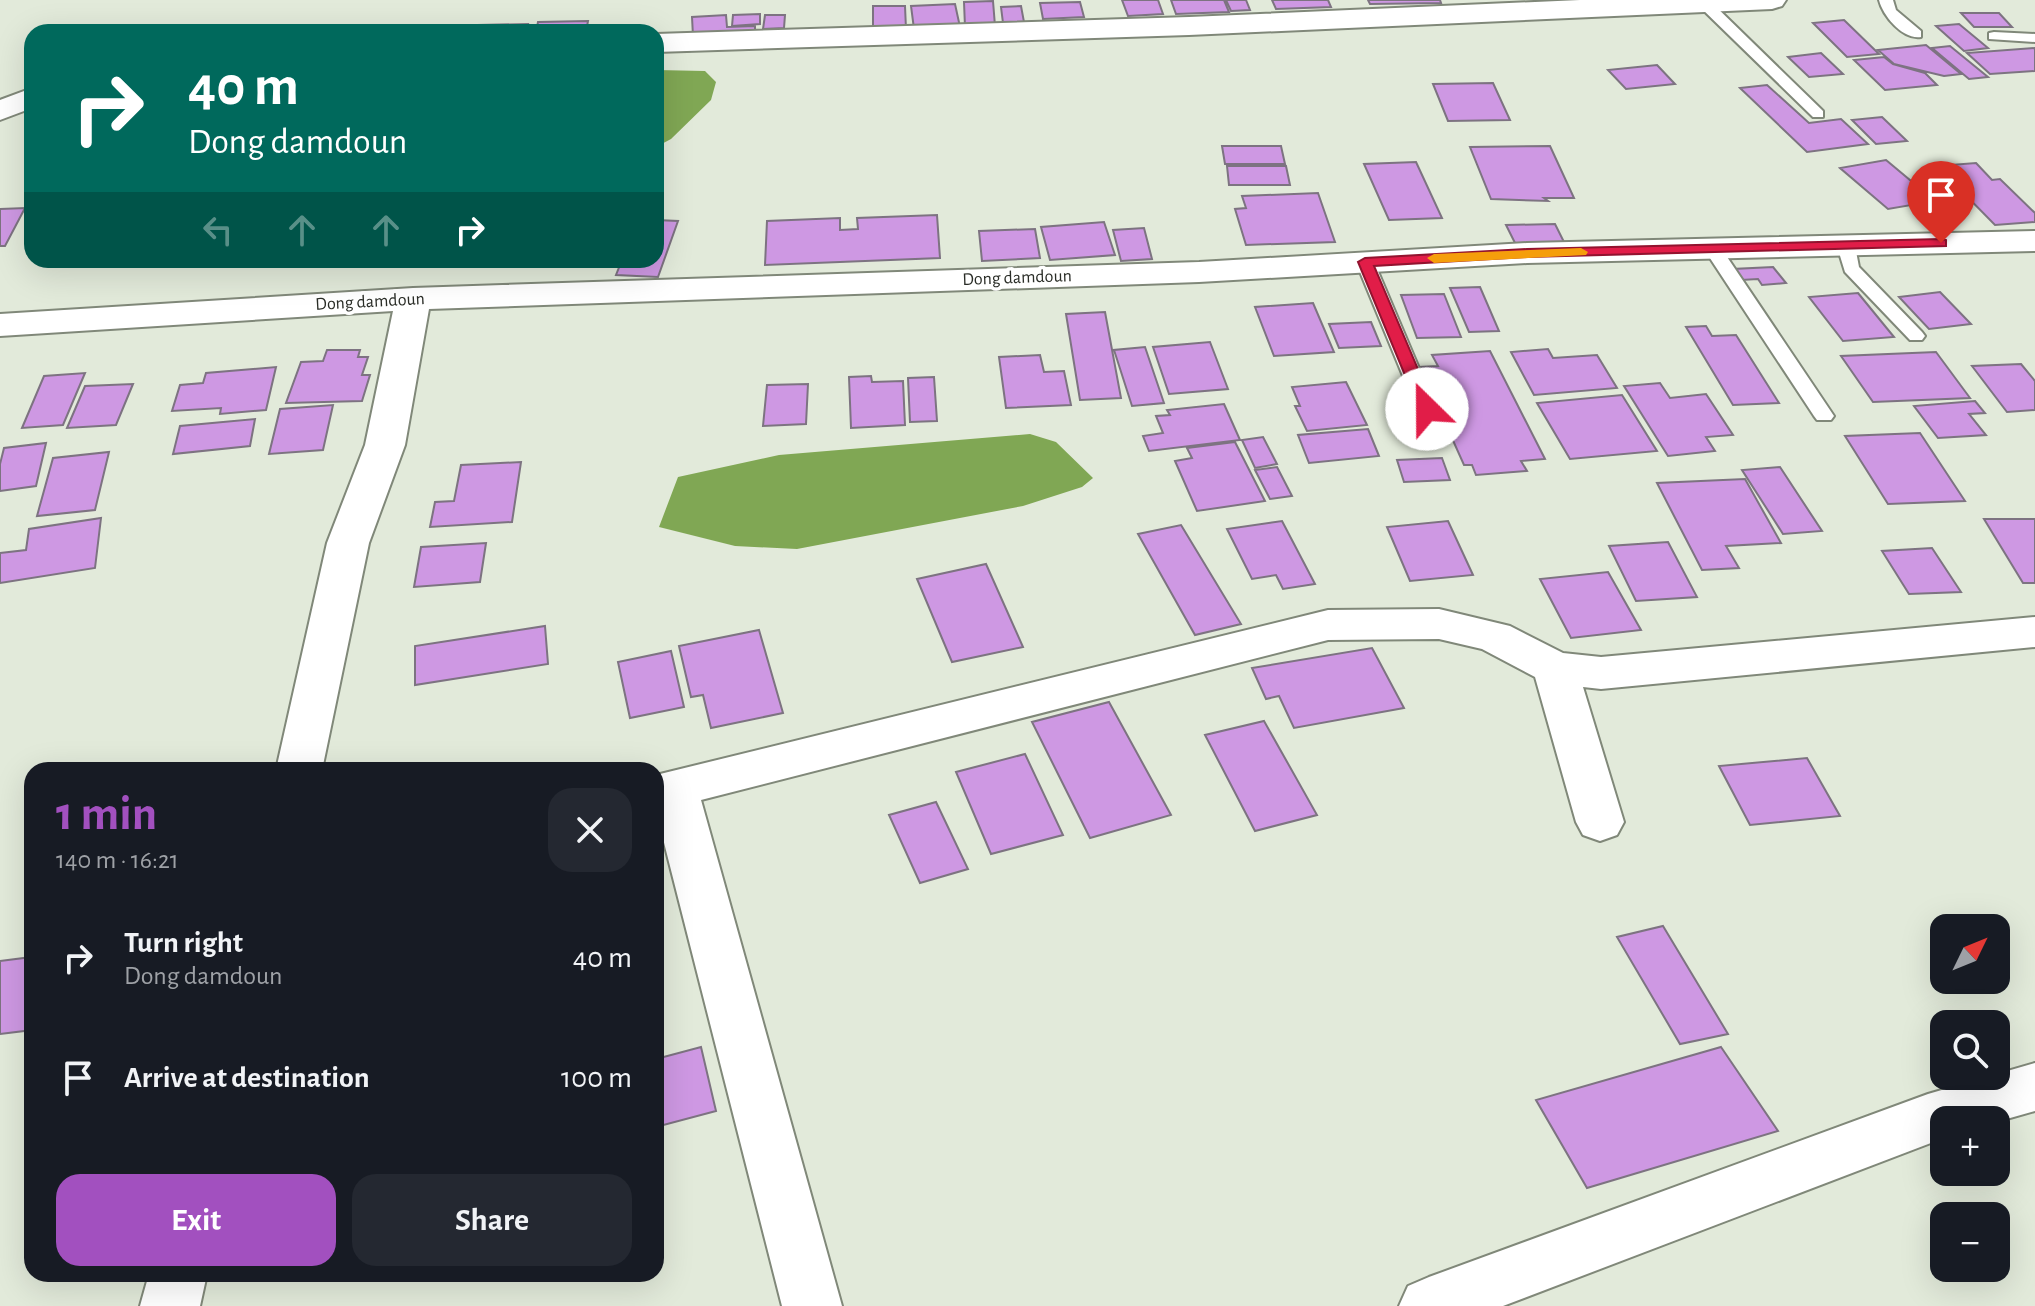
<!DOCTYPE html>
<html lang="en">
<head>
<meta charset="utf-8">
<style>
  :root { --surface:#171b24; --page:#242831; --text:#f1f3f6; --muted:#9ea1a6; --accent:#a250bf }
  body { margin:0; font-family:"Alegreya Sans",sans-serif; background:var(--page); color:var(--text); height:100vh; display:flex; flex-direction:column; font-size:30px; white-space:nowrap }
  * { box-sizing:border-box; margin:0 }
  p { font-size:26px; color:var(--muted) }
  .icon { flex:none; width:44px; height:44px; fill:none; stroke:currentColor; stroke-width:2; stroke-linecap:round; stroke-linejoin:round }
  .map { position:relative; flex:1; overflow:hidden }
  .panel { position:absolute; left:24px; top:762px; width:640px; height:520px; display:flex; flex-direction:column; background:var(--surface); border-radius:24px; box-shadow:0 8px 32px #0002 }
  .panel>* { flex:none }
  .hud { position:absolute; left:24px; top:24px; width:640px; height:244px; border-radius:24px; box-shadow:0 8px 32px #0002; background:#00695c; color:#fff; overflow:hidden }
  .needle { width:52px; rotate:47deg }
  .controls { position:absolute; left:1930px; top:914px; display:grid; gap:16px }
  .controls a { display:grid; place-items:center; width:80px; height:80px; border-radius:16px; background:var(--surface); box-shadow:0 8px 32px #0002; font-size:40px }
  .pin { position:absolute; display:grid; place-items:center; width:68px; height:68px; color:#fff; margin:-82px -34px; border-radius:50% 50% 50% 0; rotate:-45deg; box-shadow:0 0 8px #0007 }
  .pin .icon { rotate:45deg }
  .me { position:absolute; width:88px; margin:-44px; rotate:337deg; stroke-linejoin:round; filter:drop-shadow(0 0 6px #0008) }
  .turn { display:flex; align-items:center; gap:28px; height:168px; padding:0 32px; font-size:36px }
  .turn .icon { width:104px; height:104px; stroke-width:2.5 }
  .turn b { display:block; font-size:56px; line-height:68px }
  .lanes { display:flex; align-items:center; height:76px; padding:0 32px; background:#0003; justify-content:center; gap:40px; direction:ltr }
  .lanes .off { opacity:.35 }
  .round { display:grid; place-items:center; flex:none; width:84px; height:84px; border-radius:24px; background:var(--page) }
  .overview { display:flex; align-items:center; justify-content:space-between; height:136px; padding:0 32px }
  h1 { font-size:48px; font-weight:700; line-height:60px; color:var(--accent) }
  .cta { display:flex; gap:16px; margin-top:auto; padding:16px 32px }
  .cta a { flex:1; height:92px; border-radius:24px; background:var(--accent); color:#fff; font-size:32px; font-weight:700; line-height:92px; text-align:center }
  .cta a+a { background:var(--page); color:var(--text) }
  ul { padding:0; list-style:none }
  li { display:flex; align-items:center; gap:24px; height:120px; padding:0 32px }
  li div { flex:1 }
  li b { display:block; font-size:30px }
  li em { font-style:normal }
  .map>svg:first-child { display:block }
  .water { fill:#80a754 }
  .building { fill:#ce98e3; stroke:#7d7381; stroke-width:2 }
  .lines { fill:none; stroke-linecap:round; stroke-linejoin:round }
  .lane-casing { stroke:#808879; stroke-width:4 }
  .street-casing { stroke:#808879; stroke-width:4 }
  .lane { fill:#fff; fill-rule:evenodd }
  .street { fill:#fff; fill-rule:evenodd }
  .route { fill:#e11d48; stroke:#92132f; stroke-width:2 }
  .slow { fill:#f59e0b }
  .labels { text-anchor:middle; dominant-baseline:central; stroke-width:7; stroke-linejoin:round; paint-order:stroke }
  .far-street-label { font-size:18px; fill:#2a2d27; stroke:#fff }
</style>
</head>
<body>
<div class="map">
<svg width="2035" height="1306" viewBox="0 0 2035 1306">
  <rect width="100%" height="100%" fill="#e2eada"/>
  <path class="water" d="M656,70L705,71L716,82L711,100L671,139L656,147Z
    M1030,434L1056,442L1093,478L1082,487L1023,506L797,549L735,546L659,527L678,477L779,455Z"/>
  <path class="building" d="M1122,0H1158L1163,14L1128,16Z
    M1171,0H1224L1229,12L1176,14Z
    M1226,0H1246L1250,10L1231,11Z
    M1272,0H1328L1331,7L1276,9Z
    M1368,0H1440L1441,3L1370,4Z
    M993,1L995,26L965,27L964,2Z
    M1080,2L1084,17L1043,19L1040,3Z
    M955,4L960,27L914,29L911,6Z
    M873,6H905L906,29H873Z
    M1021,6L1024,22L1003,23L1001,7Z
    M1961,13H1999L2012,27H1974Z
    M760,14V24L732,26L733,15Z
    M726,15L727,27L755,26V33L693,36L692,17Z
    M765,15H785L784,28L763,29Z
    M1844,20L1879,54L1847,57L1813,23Z
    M588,21L586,32H536L538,22Z
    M528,24L526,32H477L478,25Z
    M1959,24L1988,48L1964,51L1936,26Z
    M450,27L449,32H398L400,29Z
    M1926,45L1961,74L1944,76L1894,64L1878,50Z
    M1950,46L1988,77L1969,79L1932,48Z
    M2035,48V71L1990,74L1967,53Z
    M1821,53L1843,74L1809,77L1788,57Z
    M1884,57L1893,64L1925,73L1937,85L1885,90L1854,60Z
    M1657,65L1675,84L1626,89L1608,70Z
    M1493,83L1510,120L1448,121L1433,84Z
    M1767,85L1809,123L1841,119L1868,144L1807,152L1740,88Z
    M1882,117L1907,141L1876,144L1852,120Z
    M1222,146H1281L1285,164H1225Z
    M1550,146L1574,198H1544L1548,201L1491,199L1470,147Z
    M1886,160L1935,201L1888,209L1840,168Z
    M1416,162L1442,218L1389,220L1364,164Z
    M1976,163L1992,180L2000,179L2035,213V222L1995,225L1937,166Z
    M1227,166H1286L1290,185H1229Z
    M1318,193L1335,242L1246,245L1235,209L1246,208L1242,196Z
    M25,208L5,246H0V209Z
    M937,215L940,258L765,265L767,221L840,218V230L858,229L857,218Z
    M656,220L678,221L658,277L616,275L622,260H656Z
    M1104,222L1115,255L1050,260L1041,227Z
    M1555,224L1565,244L1516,245L1506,225Z
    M1144,228L1152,259L1121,261L1113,230Z
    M1035,229L1040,258L982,261L979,231Z
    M1773,267L1786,283L1762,285L1758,279L1741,280L1733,269Z
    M1480,287L1499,331L1469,332L1450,288Z
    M1940,292L1971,324L1929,329L1899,297Z
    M1858,293L1894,337L1843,341L1809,297Z
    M1444,294L1461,337L1417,338L1401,295Z
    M1313,303L1334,352L1274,356L1255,307Z
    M1105,312L1121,398L1080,400L1066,314Z
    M1371,322L1381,346L1339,348L1329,324Z
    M1706,326L1712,336L1736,335L1779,403L1733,405L1686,327Z
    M1210,342L1228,389L1169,394L1153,347Z
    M1145,347L1164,403L1132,406L1114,350Z
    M1548,349L1553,358L1597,355L1617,388L1534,395L1511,352Z
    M327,350H360L358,357H368L362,375H370L362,401L286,403L301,362L323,361Z
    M1490,351L1545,459L1521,461L1527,471L1476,475L1472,465H1464L1420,367L1438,366L1432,355Z
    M1936,352L1970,398L1873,402L1841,356Z
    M1040,355L1044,372L1064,371L1071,405L1006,408L999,357Z
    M2021,364L2035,381V410L2007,412L1972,366Z
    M276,367L266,410L220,414L221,408L172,411L180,385L203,383L206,373Z
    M85,373L63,425L22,428L44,376Z
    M871,376L872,382L903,381L905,425L851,428L849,377Z
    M934,377L937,421L910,422L908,378Z
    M1346,382L1367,425L1307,431L1295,406H1300L1292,387Z
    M1660,383L1670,398L1706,394L1733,435L1706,437L1715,451L1668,456L1624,386Z
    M133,384L116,425L67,428L85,386Z
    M808,384L806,424L763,426L767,385Z
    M1622,395L1657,451L1570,459L1537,403Z
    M1975,401L1985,413L1969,414L1986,435L1938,438L1914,406Z
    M1224,404L1240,440L1149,451L1143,436L1163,433L1156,416L1170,415L1167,410Z
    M333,405L323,450L269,454L280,409Z
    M255,419L250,446L173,454L180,426Z
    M1368,429L1379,456L1309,463L1298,435Z
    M1920,433L1965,501L1888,504L1845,436Z
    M1263,437L1277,464L1255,468L1242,440Z
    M1235,442L1265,501L1197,511L1175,461L1192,458L1187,448Z
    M46,443L36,486L0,491V464L4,448Z
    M109,452L95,510L37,516L53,458Z
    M1442,458L1450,480L1404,482L1397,460Z
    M521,462L512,522L430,527L435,502L454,501L461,465Z
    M1277,467L1292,496L1270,499L1255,470Z
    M1780,467L1822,531L1783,534L1742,470Z
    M1745,479L1781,543L1726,546L1739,568L1702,570L1657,483Z
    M101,518L95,568L0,583V553L26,550L29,529Z
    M1984,519H2035V583H2023Z
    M1282,521L1315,584L1283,589L1276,575L1252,579L1227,529Z
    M1448,521L1473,575L1410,581L1387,527Z
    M1181,525L1241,624L1195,635L1138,534Z
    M1668,542L1697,597L1636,601L1609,546Z
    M486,543L480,582L414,587L421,547Z
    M1932,548L1961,592L1909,594L1882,551Z
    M986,564L1023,647L952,662L917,579Z
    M1608,572L1641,630L1571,638L1540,579Z
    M545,626L548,664L415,685V646Z
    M759,630L783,713L711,728L703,695L691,697L679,646Z
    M1372,648L1404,708L1294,728L1279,696L1266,699L1252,668Z
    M671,651L684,707L630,718L618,662Z
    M1109,702L1171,815L1090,838L1032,722Z
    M1264,721L1317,815L1255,831L1205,735Z
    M1025,754L1063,835L991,854L956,772Z
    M1807,758L1840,816L1750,825L1719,766Z
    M936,802L968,869L920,883L889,815Z
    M1663,926L1728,1034L1680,1044L1617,937Z
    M32,957V1030L0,1034V961Z
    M701,1047L716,1111L656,1127V1059Z
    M1721,1047L1778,1131L1587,1188L1536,1100Z"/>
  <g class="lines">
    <g class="lane-casing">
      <path id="lane" d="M1699,0H1709L1823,111V117H1813L1699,6Z
        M1879,0H1893L1896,10L1921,31V37C1903,40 1883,16 1879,0Z
        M1994,32L2035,34V42L1989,39V33Z
        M1846,241L1855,246L1859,267L1922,332L1925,336L1922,340H1910L1845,272L1837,246Z
        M1713,244L1719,245L1834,416L1831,420H1817L1814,416L1704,249Z
        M1365,257L1374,262L1449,439L1446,443L1439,445L1429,439L1356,262Z"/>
    </g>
    <g class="street-casing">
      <path id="street" d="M1580,0H1786L1782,6L1772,9L1189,35L656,52V34L1189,17Z
        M32,88V108L0,120V100Z
        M2035,231V251L1527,263L1199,282L429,309L405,445L369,543L322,770H276L327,543L365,445L393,311L0,336V314L413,288L1199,262L1527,243Z
        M1439,609L1510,626L1563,653L1601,657L2035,617V647L1601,689L1583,687L1624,822L1617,835L1600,841L1583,835L1576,822L1535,677L1482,649L1439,639L1328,640L701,800L842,1306H782L656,811V775L1328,610Z
        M2035,1063V1111L1996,1122L1944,1120V1138L1503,1306H1399L1408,1286L1429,1277L1928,1094Z
        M149,1274H207L200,1306H140Z"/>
    </g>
    <use href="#lane" class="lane"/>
    <use href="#street" class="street"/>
  </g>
  <path class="route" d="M1941,239L1946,240V246L1527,257L1374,266L1435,409L1427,414L1419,409L1358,262L1365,258L1527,249Z"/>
  <path class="slow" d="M1581,248L1588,252L1586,255L1434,263L1427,258L1434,254Z"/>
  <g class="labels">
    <g class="far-street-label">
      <text transform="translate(1017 278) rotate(-2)">Dong damdoun</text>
      <text transform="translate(370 302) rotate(-3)">Dong damdoun</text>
    </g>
  </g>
</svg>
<div class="controls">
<a><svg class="needle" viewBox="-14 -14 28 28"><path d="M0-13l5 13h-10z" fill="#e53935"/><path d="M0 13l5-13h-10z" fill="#9ea1a6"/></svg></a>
<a><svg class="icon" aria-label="search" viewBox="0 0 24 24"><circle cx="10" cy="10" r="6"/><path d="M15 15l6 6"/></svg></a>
<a>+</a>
<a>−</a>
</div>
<div class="pin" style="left:1941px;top:243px;background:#d93025"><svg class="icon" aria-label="arrive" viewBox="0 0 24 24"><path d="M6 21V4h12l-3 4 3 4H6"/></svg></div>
<svg class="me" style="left:1427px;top:409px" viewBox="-20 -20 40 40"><circle r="19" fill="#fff"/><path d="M0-13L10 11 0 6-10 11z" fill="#e11d48"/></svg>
<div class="hud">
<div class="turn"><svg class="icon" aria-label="right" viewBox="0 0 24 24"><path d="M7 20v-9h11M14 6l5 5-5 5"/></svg><div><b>40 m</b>Dong damdoun</div></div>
<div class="lanes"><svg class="icon off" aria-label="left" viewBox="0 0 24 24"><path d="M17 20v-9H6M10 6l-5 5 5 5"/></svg><svg class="icon off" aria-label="ahead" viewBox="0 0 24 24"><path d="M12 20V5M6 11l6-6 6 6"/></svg><svg class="icon off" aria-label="ahead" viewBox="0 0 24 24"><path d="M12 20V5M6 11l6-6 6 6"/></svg><svg class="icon" aria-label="right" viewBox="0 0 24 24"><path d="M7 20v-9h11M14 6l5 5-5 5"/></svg></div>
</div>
<section class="panel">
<div class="overview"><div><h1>1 min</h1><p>140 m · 16:21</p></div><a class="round"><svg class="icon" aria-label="close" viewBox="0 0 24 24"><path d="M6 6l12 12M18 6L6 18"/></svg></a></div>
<ul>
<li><svg class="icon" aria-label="right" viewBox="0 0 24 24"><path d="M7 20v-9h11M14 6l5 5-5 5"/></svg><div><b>Turn right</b><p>Dong damdoun</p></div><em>40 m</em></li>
<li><svg class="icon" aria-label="arrive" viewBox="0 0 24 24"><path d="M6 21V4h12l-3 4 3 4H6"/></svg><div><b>Arrive at destination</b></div><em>100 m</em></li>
</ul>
<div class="cta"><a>Exit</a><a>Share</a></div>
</section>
</div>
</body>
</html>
